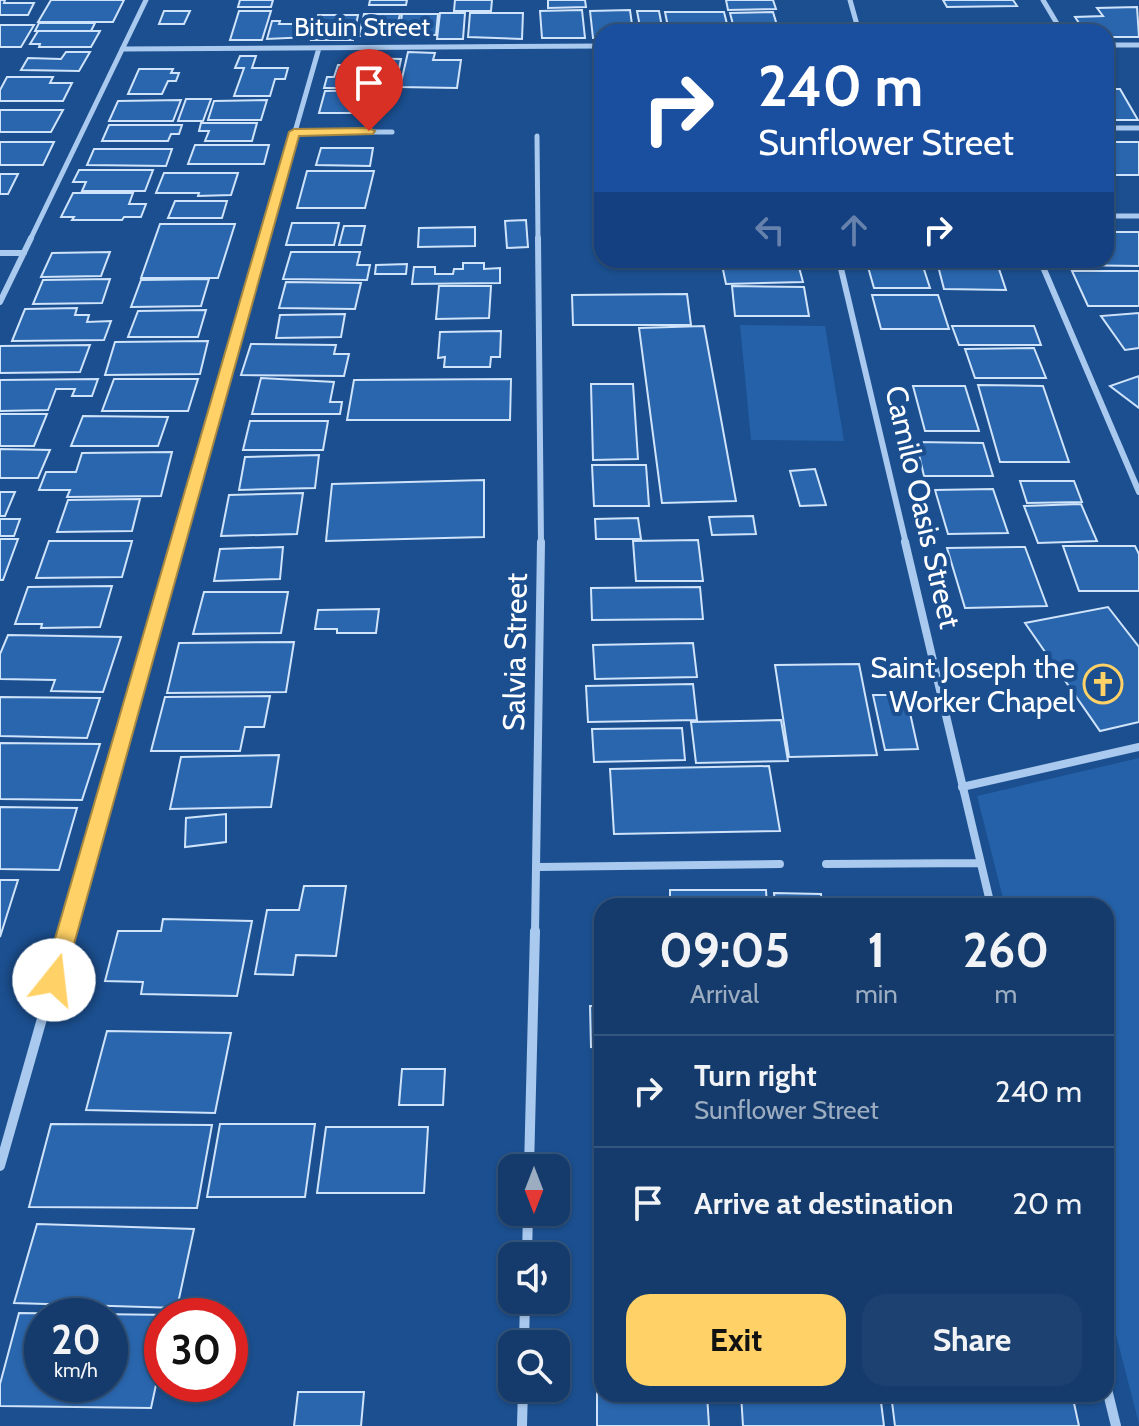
<!DOCTYPE html>
<html lang="en">
<head>
<meta charset="utf-8">
<style>
  :root { --surface:#143b6b; --page:#1d4271; --text:#f1f3f6; --muted:#9dadc1; --line:#33557e; --accent:#ffd166 }
  body { margin:0; font-family:Cabin,sans-serif; background:var(--page); color:var(--text); height:100vh; display:flex; flex-direction:column; font-size:30px; white-space:nowrap }
  * { box-sizing:border-box; margin:0 }
  p { font-size:26px; color:var(--muted) }
  .icon { flex:none; width:44px; height:44px; fill:none; stroke:currentColor; stroke-width:2; stroke-linecap:round; stroke-linejoin:round }
  .map { position:relative; flex:1; overflow:hidden }
  .panel { position:absolute; left:594px; top:898px; width:520px; height:504px; display:flex; flex-direction:column; background:var(--surface); border-radius:24px; box-shadow:0 2px 6px #0004,0 0 0 2px var(--line) }
  .panel>* { flex:none }
  .hud { position:absolute; left:594px; top:24px; width:520px; height:244px; border-radius:24px; box-shadow:0 2px 6px #0004,0 0 0 2px var(--line); background:#1a4fa0; color:#fff; overflow:hidden }
  .needle { width:52px; rotate:180deg }
  .fabs { position:absolute; left:498px; top:1154px; display:grid; gap:16px }
  .fabs a { display:grid; place-items:center; width:72px; height:72px; border-radius:16px; background:var(--surface); box-shadow:0 2px 6px #0004,0 0 0 2px var(--line); font-size:40px }
  .speed { position:absolute; left:24px; top:1298px; display:flex; gap:16px; font-size:40px; font-weight:700; text-align:center }
  .speed>* { display:grid; place-content:center; width:104px; height:104px; border-radius:50%; background:var(--surface); box-shadow:0 2px 6px #0004,0 0 0 2px var(--line); line-height:1 }
  .speed small { font-size:20px; font-weight:400 }
  .speed .limit { border:12px solid #d22; background:#fff; color:#111 }
  .pin { position:absolute; display:grid; place-items:center; width:68px; height:68px; color:#fff; margin:-82px -34px; border-radius:50% 50% 50% 0; rotate:-45deg; box-shadow:0 0 8px #0007 }
  .pin .icon { rotate:45deg }
  .me { position:absolute; width:88px; margin:-44px; rotate:16deg; stroke-linejoin:round; filter:drop-shadow(0 0 6px #0008) }
  .turn { display:flex; align-items:center; gap:28px; height:168px; padding:0 32px; font-size:36px }
  .turn .icon { width:104px; height:104px; stroke-width:2.5 }
  .turn b { display:block; font-size:56px; line-height:68px }
  .lanes { display:flex; align-items:center; height:76px; padding:0 32px; background:#0003; justify-content:center; gap:40px; direction:ltr }
  .lanes .off { opacity:.35 }
  .eta { display:flex; justify-content:space-evenly; align-items:center; height:136px; text-align:center }
  .eta b { font-size:48px; font-weight:700; line-height:56px }
  .action { display:flex; gap:16px; margin-top:auto; padding:16px 32px }
  .action a { flex:1; height:92px; border-radius:24px; background:var(--accent); color:#111; font-size:32px; font-weight:700; line-height:92px; text-align:center }
  .action a+a { background:var(--page); color:var(--text) }
  ul { padding:0; list-style:none }
  li { display:flex; align-items:center; gap:24px; height:112px; padding:0 32px; border-top:2px solid var(--line) }
  li div { flex:1 }
  li b { display:block; font-size:30px }
  li em { font-style:normal }
  .map>svg:first-child { display:block }
  .green { fill:#2461a8 }
  .building { fill:#2a66ad; stroke:#cfe3fa; stroke-width:2; fill-rule:evenodd }
  .lines { fill:none; stroke-linecap:round; stroke-linejoin:round }
  .minor-far3 { stroke:#a9c9ee; stroke-width:5 }
  .minor-far2 { stroke:#a9c9ee; stroke-width:6 }
  .minor-far1 { stroke:#a9c9ee; stroke-width:8 }
  .minor { stroke:#a9c9ee; stroke-width:10 }
  .route { fill:#ffd166; stroke:#a68842; stroke-width:2 }
  .labels { text-anchor:middle; dominant-baseline:central; stroke-width:8; stroke-linejoin:round; paint-order:stroke }
  .far-street-label { font-size:26px; fill:#fff; stroke:#1b4f8f }
  .street-label { font-size:30px; fill:#fff; stroke:#1b4f8f }
  .poi-label { font-size:30px; fill:#fff; stroke:#1b4f8f; text-anchor:end }
</style>
</head>
<body>
<div class="map">
<svg width="1139" height="1426" viewBox="0 0 1139 1426">
  <rect width="100%" height="100%" fill="#1b4f8f"/>
  <path class="green" d="M740,325L825,326L844,441L751,440Z
    M1139,758V1424L1106,1296V906H1005L977,796Z"/>
  <path class="building" d="M0,0H5L4,3H34L28,15H0Z
    M51,0H124L113,22H38Z
    M240,0H273L271,7H238Z
    M370,0H407L406,5H369Z
    M455,0H492L491,11H454Z
    M548,0H585L586,7L548,8Z
    M726,0H773L776,9L728,10Z
    M943,0H1013L1017,6L947,7Z
    M1137,7L1139,37H1106V32H1085L1075,17L1103,16L1097,8Z
    M582,10L585,38H542L540,11Z
    M630,10L633,32H602V38H593L590,11Z
    M164,11H190L184,24H159Z
    M239,11H271L262,40H230Z
    M637,11H659L663,32H641Z
    M665,12H724L729,32H669Z
    M773,12L779,32H735L730,13Z
    M440,13H465L463,39H437Z
    M470,13H523L522,39L468,37Z
    M364,14H400L395,36H359Z
    M402,14H438L436,35H399Z
    M318,15H358L353,40H311Z
    M272,21H280L279,24H312L309,37L267,39Z
    M39,23H95L91,31H35Z
    M0,25H34L21,47H0Z
    M38,31H100L91,47H39L40,44H30Z
    M66,52H90L79,71L21,70L28,58L61,59Z
    M408,52L435,53L433,60H461L457,88L400,87Z
    M240,56H256L252,68H288L285,79H275L270,96H234L244,68H235Z
    M350,58L401,59L398,74H388L384,88H324L327,77H334L338,65H348Z
    M139,69H173L171,73H179L176,81H168L162,94H128Z
    M7,77H53L50,83H72L63,101H0V90Z
    M1106,89H1120L1138,120H1106Z
    M388,90L384,113H319L325,91Z
    M186,99H211L203,121H178Z
    M181,100L173,121H109L118,101Z
    M267,100L261,120H208L214,101Z
    M0,110H63L51,132H0Z
    M201,123H257L252,141H205L209,131H199Z
    M109,125H182L179,134H171L168,141H102Z
    M0,142H54L43,165H0Z
    M1106,142H1139V175H1106Z
    M195,145H269L264,164H188Z
    M321,148H373L370,166L316,165Z
    M94,149H172L166,166L87,165Z
    M79,170H153L145,191H82L86,182H73Z
    M307,171H374L365,208H297Z
    M164,173H238L231,195L198,196L199,193H156Z
    M0,174H18L8,194H0Z
    M73,193H133L129,204H146L141,217H124L122,220H72L74,217H61Z
    M175,201H227L222,218H168Z
    M526,220L528,247L507,248L505,221Z
    M292,223H339L334,245H286Z
    M160,224H235L218,278H141Z
    M344,226H365L361,245H339Z
    M475,227V246L418,247L419,228Z
    M1106,232H1139V266L1067,265L1065,260H1106Z
    M110,252L101,276L41,277L52,253Z
    M291,252H360L357,265H370L367,280L283,279Z
    M721,260H797L803,282L726,284Z
    M866,260H921L930,288H874Z
    M937,262L997,263L1006,290L944,289Z
    M463,263H484V269L500,268V283L412,284L414,267H435V274H453L454,269H463Z
    M407,264L406,274H375L376,265Z
    M1072,271H1139V306H1088Z
    M110,279L102,303L33,304L43,280Z
    M209,279L201,306L131,307L141,280Z
    M286,282L361,283L355,309L279,308Z
    M439,286H491L489,318L436,319Z
    M732,286L804,287L809,316H735Z
    M687,294L691,325H573L572,295Z
    M872,295H938L949,329H881Z
    M77,308L75,315H89L87,322L111,321L104,340L12,341L25,309Z
    M206,310L198,337H128L138,311Z
    M1139,313V348L1125,350L1101,316Z
    M345,314L341,337L276,338L280,315Z
    M704,326L736,501L662,503L639,328Z
    M952,326H1034L1041,345H959Z
    M501,331L500,357H491L490,367H444L445,357L438,358L440,332Z
    M208,341L200,374L105,375L115,342Z
    M251,344L336,345L334,354H349L344,376L241,375Z
    M90,345L80,372L0,373V346Z
    M1034,348L1046,378H975L965,349Z
    M1139,376V408L1110,386Z
    M261,378L334,382L330,402H342L340,414H252Z
    M98,379L92,396H72L75,389H56L48,410L0,411V380Z
    M114,379H198L188,411H102Z
    M511,379L510,420H347L354,380Z
    M591,384H633L638,459L593,460Z
    M978,385L1043,386L1069,462H1000Z
    M913,386H965L979,431H925Z
    M0,414H47L34,446H0Z
    M83,416L168,417L158,446H71Z
    M250,421H328L323,450H243Z
    M916,442L983,443L993,476H924Z
    M0,449L50,450L38,478H0Z
    M172,452L161,496L67,497L70,490H39L46,472H76L82,453Z
    M319,455L315,488L239,490L245,457Z
    M592,465H646L649,506H594Z
    M815,469L826,505L800,506L790,471Z
    M484,480V537L326,541L332,484Z
    M1020,481H1074L1082,502L1027,503Z
    M993,489L1008,533L948,534L935,490Z
    M0,492H15L5,516H0Z
    M303,493L297,534L221,536L229,495Z
    M140,499L132,531L57,532L68,500Z
    M1081,504L1097,541L1038,543L1024,506Z
    M753,516L756,534L712,535L709,517Z
    M638,518L641,539H596L595,519Z
    M0,519H20L14,536H0Z
    M0,539H18L3,580H0Z
    M698,540L703,581H636L633,541Z
    M49,541H132L122,577L36,578Z
    M1063,546H1135L1139,554V591H1079Z
    M283,547L280,579L214,581L220,549Z
    M1025,547L1047,606L965,608L947,548Z
    M112,586L100,627L41,628L42,624H15L28,587Z
    M700,587L703,619L592,620L591,588Z
    M204,592H288L281,633L193,634Z
    M1108,607L1139,647V722L1100,731L1025,623Z
    M379,609L376,633H337V629H315L318,610Z
    M8,635L121,637L103,692L51,691L55,680L0,679V654Z
    M294,642L286,692L167,693L179,643Z
    M693,643L697,677L595,679L593,645Z
    M859,664L877,755L789,757L775,665Z
    M693,684L697,720L588,722L586,686Z
    M873,695H906L918,749L885,750Z
    M270,696L264,727H245L240,751H151L165,697Z
    M0,697L100,698L87,738L0,736Z
    M781,720L788,761L696,763L691,722Z
    M682,728L685,760L594,762L592,729Z
    M0,743L100,744L82,800L0,799Z
    M279,755L271,807L170,809L181,757Z
    M769,766L780,831L614,834L610,769Z
    M0,807L77,808L59,870L0,869Z
    M226,814V842L185,847L186,818Z
    M0,880H18L0,937Z
    M304,886H346L336,956L296,955L293,975L255,974L267,910H299Z
    M670,890H766L767,906H670Z
    M774,893L821,894L822,906H775Z
    M163,919L252,921L237,996L141,994L143,982L105,981L118,931H161Z
    M590,1006H602V1048L591,1047Z
    M107,1031L231,1033L215,1113L86,1110Z
    M402,1069H445L443,1105H399Z
    M51,1124L212,1125L197,1208L29,1207Z
    M220,1124H315L305,1197H207Z
    M326,1127H428L424,1193H317Z
    M37,1224L194,1229L177,1308L14,1303Z
    M19,1313L170,1315L162,1316V1357L151,1408L0,1406V1384ZM42,1316H110V1384H42Z
    M597,1387H602V1394H707L709,1426H597Z
    M298,1392H364L361,1426H294Z
    M741,1394H880L884,1426H743Z
    M891,1394H1072L1079,1426H895Z"/>
  <g class="lines">
    <path class="minor-far3" d="M850,0L859,32
      M1043,0L1062,32
      M1106,45H1139
      M122,49L602,46
      M1106,128H1139
      M294,132H392
      M537,136L538,240
      M1106,216H1139
      M30,240L146,0
      M264,240L319,48"/>
    <path class="minor-far2" d="M538,238L541,544
      M0,253H24
      M839,260L906,544
      M1040,260L1139,492
      M0,302L31,238
      M177,544L265,238"/>
    <path class="minor-far1" d="M905,542L991,906
      M962,787L1139,747
      M826,864L980,863
      M538,867L780,864
      M67,933L178,542
      M535,933L541,542"/>
    <path class="minor" d="M0,1166L67,931
      M529,1168L535,931
      M527,1256L528,1212
      M524,1344L525,1300
      M1106,1385L1116,1426
      M522,1426L523,1388"/>
  </g>
  <path class="route" d="M369,128L375,131L373,134L299,136L64,980L61,986L54,989L46,986L43,980L289,132L294,129Z"/>
  <defs>
    <g id="church-ring" transform="scale(2)"><circle r="9.5" fill="#1b4f8f" stroke="#ffd166" stroke-width="1.5"/><path d="M-1.2-6h2.4v3.5h3.3v2.4h-3.3V6h-2.4V-.1h-3.3v-2.4h3.3Z" fill="#ffd166"/></g>
  </defs>
  <g fill-rule="evenodd">
    <use href="#church-ring" x="1103" y="684"/>
  </g>
  <g class="labels">
    <g class="far-street-label">
      <text x="362" y="27">Bituin Street</text>
    </g>
    <g class="street-label">
      <text transform="translate(923 507) rotate(77)">Camilo Oasis Street</text>
      <text transform="translate(515 652) rotate(-89)">Salvia Street</text>
    </g>
    <g class="poi-label">
      <text x="1075" y="667">Saint Joseph the<tspan x="1075" dy="34">Worker Chapel</tspan></text>
    </g>
  </g>
</svg>
<div class="fabs">
<a><svg class="needle" viewBox="-14 -14 28 28"><path d="M0-13l5 13h-10z" fill="#e53935"/><path d="M0 13l5-13h-10z" fill="#9dadc1"/></svg></a>
<a><svg class="icon" aria-label="sound" viewBox="0 0 24 24"><path d="M4 9h4l5-4v14l-5-4H4zM17 9q2 3 0 6"/></svg></a>
<a><svg class="icon" aria-label="search" viewBox="0 0 24 24"><circle cx="10" cy="10" r="6"/><path d="M15 15l6 6"/></svg></a>
</div>
<div class="speed"><div>20<small>km/h</small></div><div class="limit">30</div></div>
<div class="pin" style="left:369px;top:131px;background:#d93025"><svg class="icon" aria-label="arrive" viewBox="0 0 24 24"><path d="M6 21V4h12l-3 4 3 4H6"/></svg></div>
<svg class="me" style="left:54px;top:980px" viewBox="-20 -20 40 40"><circle r="19" fill="#fff"/><path d="M0-13L10 11 0 6-10 11z" fill="#ffd166"/></svg>
<div class="hud">
<div class="turn"><svg class="icon" aria-label="right" viewBox="0 0 24 24"><path d="M7 20v-9h11M14 6l5 5-5 5"/></svg><div><b>240 m</b>Sunflower Street</div></div>
<div class="lanes"><svg class="icon off" aria-label="left" viewBox="0 0 24 24"><path d="M17 20v-9H6M10 6l-5 5 5 5"/></svg><svg class="icon off" aria-label="ahead" viewBox="0 0 24 24"><path d="M12 20V5M6 11l6-6 6 6"/></svg><svg class="icon" aria-label="right" viewBox="0 0 24 24"><path d="M7 20v-9h11M14 6l5 5-5 5"/></svg></div>
</div>
<section class="panel">
<div class="eta">
<div><b>09:05</b><p>Arrival</p></div>
<div><b>1</b><p>min</p></div>
<div><b>260</b><p>m</p></div>
</div>
<ul>
<li><svg class="icon" aria-label="right" viewBox="0 0 24 24"><path d="M7 20v-9h11M14 6l5 5-5 5"/></svg><div><b>Turn right</b><p>Sunflower Street</p></div><em>240 m</em></li>
<li><svg class="icon" aria-label="arrive" viewBox="0 0 24 24"><path d="M6 21V4h12l-3 4 3 4H6"/></svg><div><b>Arrive at destination</b></div><em>20 m</em></li>
</ul>
<div class="action"><a>Exit</a><a>Share</a></div>
</section>
</div>
</body>
</html>
